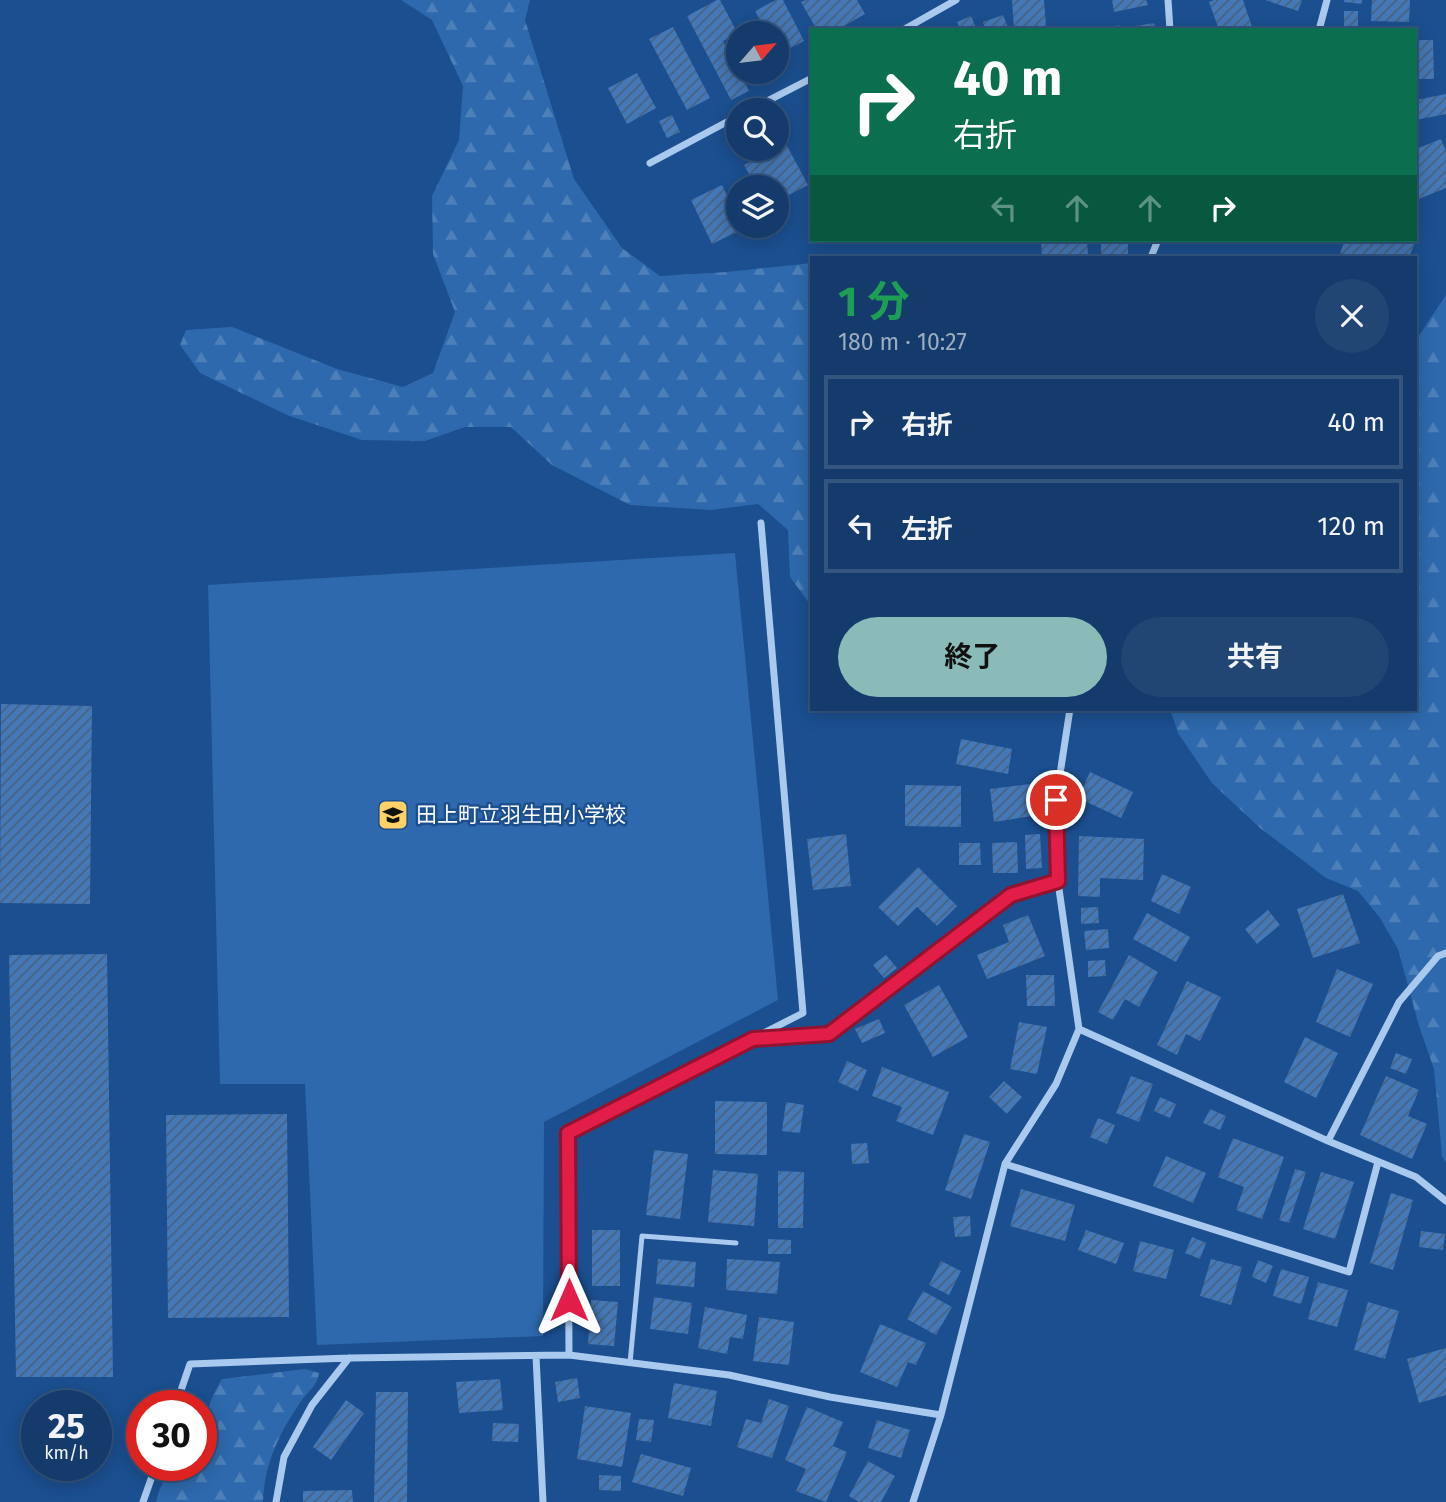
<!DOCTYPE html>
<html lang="ja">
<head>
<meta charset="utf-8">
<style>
  :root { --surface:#143b6b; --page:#214673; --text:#f1f3f6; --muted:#9dadc1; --line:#33557e; --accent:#8bbbb9 }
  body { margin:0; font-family:"Fira Sans","Noto Sans JP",sans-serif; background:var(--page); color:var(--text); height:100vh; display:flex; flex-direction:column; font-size:26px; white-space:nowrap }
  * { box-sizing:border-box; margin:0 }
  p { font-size:23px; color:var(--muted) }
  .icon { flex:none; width:38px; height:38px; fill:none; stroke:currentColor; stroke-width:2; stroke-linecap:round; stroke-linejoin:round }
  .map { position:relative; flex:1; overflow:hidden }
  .details { position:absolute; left:810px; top:256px; width:607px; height:455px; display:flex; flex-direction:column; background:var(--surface); border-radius:0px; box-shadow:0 4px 18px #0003,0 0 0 2px var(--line) }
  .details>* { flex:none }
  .top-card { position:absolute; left:810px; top:28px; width:607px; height:214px; border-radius:0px; box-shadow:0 4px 18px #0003,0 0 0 2px var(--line); background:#0b6e4f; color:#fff; overflow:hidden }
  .needle { width:46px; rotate:62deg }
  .fabs { position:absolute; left:726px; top:21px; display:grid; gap:14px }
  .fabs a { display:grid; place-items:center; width:63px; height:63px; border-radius:50%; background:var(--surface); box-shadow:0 4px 18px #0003,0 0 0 2px var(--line); font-size:35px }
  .speed { position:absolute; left:21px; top:1390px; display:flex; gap:14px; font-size:35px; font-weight:700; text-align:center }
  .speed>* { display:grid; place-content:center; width:91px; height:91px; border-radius:50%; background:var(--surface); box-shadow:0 4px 18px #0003,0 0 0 2px var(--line); line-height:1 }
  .speed small { font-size:18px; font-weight:400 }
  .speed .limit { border:10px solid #d22; background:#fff; color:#111 }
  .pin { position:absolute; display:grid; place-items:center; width:60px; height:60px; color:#fff; margin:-30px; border:4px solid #fff; border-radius:50%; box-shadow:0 2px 7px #0007 }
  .me { position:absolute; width:77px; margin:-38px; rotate:0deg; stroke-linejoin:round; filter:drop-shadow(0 0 5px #0008) }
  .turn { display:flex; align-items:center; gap:24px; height:147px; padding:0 28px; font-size:32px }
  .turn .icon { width:91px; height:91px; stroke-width:2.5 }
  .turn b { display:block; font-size:49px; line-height:60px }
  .lanes { display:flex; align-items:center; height:66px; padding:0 28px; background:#0003; justify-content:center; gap:35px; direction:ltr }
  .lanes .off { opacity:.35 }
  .round { display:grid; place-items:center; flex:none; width:74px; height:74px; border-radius:37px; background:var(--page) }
  .head { display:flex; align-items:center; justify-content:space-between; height:119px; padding:0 28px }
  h1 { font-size:42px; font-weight:700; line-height:52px; color:#1e9e55 }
  .cta { display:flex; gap:14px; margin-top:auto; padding:14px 28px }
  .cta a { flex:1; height:80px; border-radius:42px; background:var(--accent); color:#111; font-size:28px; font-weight:700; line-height:80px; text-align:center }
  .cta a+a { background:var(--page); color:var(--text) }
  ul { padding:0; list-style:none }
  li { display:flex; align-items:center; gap:21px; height:94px; margin:0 14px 10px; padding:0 14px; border:4px solid var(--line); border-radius:0px }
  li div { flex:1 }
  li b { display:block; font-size:26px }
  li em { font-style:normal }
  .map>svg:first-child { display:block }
  .forest { fill:url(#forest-firs) }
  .green { fill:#2e69ad }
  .building { fill:url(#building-hatch) }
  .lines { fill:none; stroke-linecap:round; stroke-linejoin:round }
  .service { stroke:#a9c9ee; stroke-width:5 }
  .minor { stroke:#a9c9ee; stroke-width:7 }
  .route-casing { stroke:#92132f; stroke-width:18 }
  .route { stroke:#e11d48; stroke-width:12 }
  .labels { text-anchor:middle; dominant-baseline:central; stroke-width:5; stroke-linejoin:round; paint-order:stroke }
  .poi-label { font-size:21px; fill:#fff; stroke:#1b4f8f; text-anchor:start }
</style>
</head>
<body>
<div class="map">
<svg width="1446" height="1502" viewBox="0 0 1446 1502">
  <defs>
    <pattern id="forest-firs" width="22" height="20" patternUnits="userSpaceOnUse" patternTransform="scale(1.75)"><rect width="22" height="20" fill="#2e69ad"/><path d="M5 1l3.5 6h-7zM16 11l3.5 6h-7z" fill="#4d80b9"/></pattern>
    <pattern id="building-hatch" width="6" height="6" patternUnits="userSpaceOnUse" patternTransform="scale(1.75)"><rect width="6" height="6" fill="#4478b7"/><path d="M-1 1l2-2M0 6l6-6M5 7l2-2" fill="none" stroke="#486282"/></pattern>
  </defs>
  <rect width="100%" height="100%" fill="#1b4f8f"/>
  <path class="forest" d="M401,0H530L525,20L574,179L622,248L660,276L727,272L812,263V607L790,577L788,530L758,504L711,510L630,505L552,465L511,427H465L425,441L362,440L287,415L200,373L180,345L186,330L232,327L337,369L403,387L433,373L455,312L433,254L432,196L459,140L463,86L432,20Z
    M1446,295V1163L1442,1156L1434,1069L1419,1026L1398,949L1380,918L1358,891L1326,878L1260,828L1212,783L1178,733L1170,709H1416V340Z
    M305,1369L319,1373C318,1385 308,1391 302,1400C280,1431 264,1464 263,1502H156L160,1488L174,1465H201C201,1435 205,1405 222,1379Z"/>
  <path class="green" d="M735,553L778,1000L544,1122L543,1336L317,1345L305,1084H220L208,585Z"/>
  <path class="building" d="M717,0H720L738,34L723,41L749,91L731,100L687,16Z
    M776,0H783L804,41L777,55V33H767L755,11Z
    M806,0H857L865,14L837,30H817L801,2Z
    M1012,0H1044L1046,26L1014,28Z
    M1112,0H1146L1148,5L1114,12Z
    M1214,0H1243L1253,30H1219L1209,2Z
    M1265,0H1302L1298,11Z
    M1344,0H1362V4L1344,2Z
    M1372,0H1410L1409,22L1371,21Z
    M1344,11H1358V30H1344Z
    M1003,15L1009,30H985L983,22Z
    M971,16L977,30H961L957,22Z
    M1154,23L1155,30H1136V26Z
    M1119,25L1121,30H1103V29Z
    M673,27L710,98L687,110L649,39Z
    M1416,40H1433L1434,79H1416Z
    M637,73L656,108L627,124L608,88Z
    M1446,94V114L1416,120V100Z
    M672,115L680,132L667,138L659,121Z
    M1441,139L1446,151V188L1416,200V149Z
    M786,144L808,185L777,201V187H756L744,165Z
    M722,185L738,219V226H742L743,229L712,244L691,200Z
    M1041,240H1087L1088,255L1042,257Z
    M1101,240H1128V257H1101Z
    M1345,240H1416L1409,257H1352L1340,253Z
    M1,704L92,706L90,904L0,903Z
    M961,739L1012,749L1008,774L956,764Z
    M1090,772L1133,792L1121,818L1078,798Z
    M1039,783L1044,814L994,822L990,789Z
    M905,785L961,786V827L905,826Z
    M846,834L851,886L813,890L807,839Z
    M1040,834L1042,868L1026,869L1025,835Z
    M1079,836L1144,839L1143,880L1100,878V897L1078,896Z
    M1017,842L1018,873H993L992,843Z
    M959,843H980L981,865H959Z
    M918,867L957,906L937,926L917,907L898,926L878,907Z
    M1162,874L1191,887L1179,914L1151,901Z
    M1343,894L1360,943L1313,958L1297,909Z
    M1098,907L1099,923L1081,924V908Z
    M1268,910L1280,925L1257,944L1245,929Z
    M1147,913L1190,937L1176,962L1133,939Z
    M1028,915L1045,956L987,979L977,955L1009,942L1003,925Z
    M1108,929L1109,948L1086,950L1084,931Z
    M107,954L113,1377H16L9,955Z
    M886,955L897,968L884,978L873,965Z
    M1129,955L1158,972L1139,1007L1125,999L1113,1020L1098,1012Z
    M1105,960L1106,976L1088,977V961Z
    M1337,969L1373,984L1350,1037L1316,1022Z
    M1026,975H1054L1055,1006H1027Z
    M1187,981L1221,997L1200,1041L1186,1034L1177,1055L1157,1045Z
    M939,985L968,1037L933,1057L904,1005Z
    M879,1019L885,1033L862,1043L855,1029Z
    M1019,1022L1047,1027L1037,1074L1010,1069Z
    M1305,1037L1338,1053L1316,1098L1284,1082Z
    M1396,1053L1412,1059L1406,1074L1390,1068Z
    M847,1061L867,1070L858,1091L838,1082Z
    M882,1067L949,1092L933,1135L896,1121L902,1107L872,1096Z
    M1131,1076L1153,1084L1139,1122L1116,1113Z
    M1386,1076L1419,1090L1408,1116L1427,1124L1412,1159L1360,1135Z
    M1004,1081L1022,1097L1007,1114L989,1097Z
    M1160,1097L1176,1104L1170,1118L1154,1111Z
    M715,1101L767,1102V1155L715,1154Z
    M786,1102L804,1105L800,1133L782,1131Z
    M1210,1109L1226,1116L1220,1130L1203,1123Z
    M287,1114L289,1317L168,1318L166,1115Z
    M1098,1118L1115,1125L1107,1144L1090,1137Z
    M964,1134L990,1142L971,1199L945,1190Z
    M1233,1138L1284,1157L1262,1219L1236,1210L1244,1187L1218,1177Z
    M867,1143L869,1163L852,1164L851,1144Z
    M654,1150L688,1154L680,1219L646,1215Z
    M1166,1156L1206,1173L1193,1203L1153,1186Z
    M1295,1169L1306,1172L1289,1223L1279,1220Z
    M713,1170L758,1174L754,1226L708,1222Z
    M778,1171L804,1172L803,1228H778Z
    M1321,1172L1354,1182L1335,1239L1303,1229Z
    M1021,1189L1075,1205L1065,1241L1010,1226Z
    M1391,1193L1413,1200L1393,1270L1370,1263Z
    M970,1216L971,1236L955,1237L953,1217Z
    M592,1230H620V1286H592Z
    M1086,1230L1124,1243L1116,1264L1078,1250Z
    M1421,1231L1445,1234L1443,1250L1419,1247Z
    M1192,1237L1206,1243L1200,1259L1185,1253Z
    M768,1239L791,1240V1254H768Z
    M1140,1241L1174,1250L1166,1279L1133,1271Z
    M658,1259L696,1262L694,1287L656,1284Z
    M727,1259L780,1262L777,1294L726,1290Z
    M1211,1259L1242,1267L1231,1305L1200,1296Z
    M1258,1260L1273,1266L1266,1283L1252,1277Z
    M941,1261L961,1271L949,1295L929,1285Z
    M1281,1269L1309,1277L1301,1304L1273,1296Z
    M1318,1282L1348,1290L1337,1327L1308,1319Z
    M923,1291L952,1307L936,1335L907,1319Z
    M654,1297L692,1303L688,1334L650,1329Z
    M591,1300L618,1302L614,1346L588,1344Z
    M1368,1302L1399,1311L1385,1359L1354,1350Z
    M705,1307L747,1315L743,1339L730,1337L727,1354L698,1348Z
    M759,1317L794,1322L789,1365L753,1361Z
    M880,1324L926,1343L916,1365L908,1362L897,1387L860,1372Z
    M1446,1348V1395L1419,1403L1407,1359Z
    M577,1378L580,1398L558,1402L555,1382Z
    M500,1379L503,1410L459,1413L456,1382Z
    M674,1383L717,1391L711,1426L668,1418Z
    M376,1392H408L407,1502H374Z
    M769,1399L789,1406L772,1458L737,1447L746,1419L761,1423Z
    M346,1400L364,1413L331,1460L313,1447Z
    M585,1406L631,1413L622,1467L577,1459Z
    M807,1407L843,1422L833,1446L847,1452L826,1502L796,1491L806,1469L785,1460Z
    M639,1419L654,1420L651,1442L636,1440Z
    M877,1420L910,1430L901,1458L868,1448Z
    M493,1423L519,1424L518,1442L492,1441Z
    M641,1454L691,1468L683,1496L632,1482Z
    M868,1461L895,1476L881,1502H859L849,1496Z
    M599,1475L621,1476V1491L599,1490Z
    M352,1490L353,1502H303V1491Z"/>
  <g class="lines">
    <path class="service" d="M753,1039L829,1034L1011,895L1058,882
      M630,1363L642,1236L736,1243"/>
    <path class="minor" d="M1168,0L1170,30
      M903,30L956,0
      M1319,30L1327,0
      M750,110L812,78
      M650,163L738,116
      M1151,257L1158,240
      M1079,1029L1328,1141L1416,1177L1446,1201
      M1328,1141L1399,1002L1438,956L1446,953
      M1005,1164L1349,1272L1378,1162
      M569,1355L568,1133L803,1013L761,523
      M536,1356L543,1502
      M176,1405L190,1364L349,1358L569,1355L729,1375L830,1397L941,1415
      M143,1502L156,1465
      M276,1502L284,1457L312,1405L349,1358
      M913,1502L941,1415L1005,1164L1056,1084L1079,1029L1058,882L1056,800L1070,709"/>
  </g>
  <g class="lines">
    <g class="route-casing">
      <path id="route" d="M569,1300L568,1133L753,1039L829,1034L1011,895L1058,881L1056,800"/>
    </g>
    <use href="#route" class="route"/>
  </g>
  <defs>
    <g id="school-square" transform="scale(1.575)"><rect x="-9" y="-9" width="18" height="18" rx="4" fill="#ffd166" stroke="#1b4f8f"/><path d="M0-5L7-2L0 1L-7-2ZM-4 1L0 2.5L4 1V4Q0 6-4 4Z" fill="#111"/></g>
  </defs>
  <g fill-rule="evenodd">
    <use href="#school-square" x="393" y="815"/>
  </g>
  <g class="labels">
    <g class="poi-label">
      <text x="416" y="815">田上町立羽生田小学校</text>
    </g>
  </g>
</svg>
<div class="fabs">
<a><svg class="needle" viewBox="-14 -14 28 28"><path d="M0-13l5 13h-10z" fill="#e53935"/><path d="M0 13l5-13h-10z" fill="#9dadc1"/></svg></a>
<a><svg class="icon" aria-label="search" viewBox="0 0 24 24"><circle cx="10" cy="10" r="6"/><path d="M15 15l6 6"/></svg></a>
<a><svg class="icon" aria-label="layers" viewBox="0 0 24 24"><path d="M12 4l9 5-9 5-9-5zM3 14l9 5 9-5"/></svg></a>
</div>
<div class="speed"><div>25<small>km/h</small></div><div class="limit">30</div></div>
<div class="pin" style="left:1056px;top:800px;background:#d93025"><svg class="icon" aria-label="arrive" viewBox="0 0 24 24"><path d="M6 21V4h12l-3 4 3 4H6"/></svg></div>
<svg class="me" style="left:569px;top:1300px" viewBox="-20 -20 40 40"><path d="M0-17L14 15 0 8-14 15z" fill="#e11d48" stroke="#fff" stroke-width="4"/></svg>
<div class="top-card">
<div class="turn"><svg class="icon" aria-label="right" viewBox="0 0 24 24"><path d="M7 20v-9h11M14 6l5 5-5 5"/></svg><div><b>40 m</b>右折</div></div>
<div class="lanes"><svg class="icon off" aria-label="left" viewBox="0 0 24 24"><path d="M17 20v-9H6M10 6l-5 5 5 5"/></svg><svg class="icon off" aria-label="ahead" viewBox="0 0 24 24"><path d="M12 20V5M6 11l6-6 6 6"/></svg><svg class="icon off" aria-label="ahead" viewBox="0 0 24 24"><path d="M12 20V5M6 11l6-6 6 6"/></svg><svg class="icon" aria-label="right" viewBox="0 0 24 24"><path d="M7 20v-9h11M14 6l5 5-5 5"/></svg></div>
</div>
<section class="details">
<div class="head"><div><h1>1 分</h1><p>180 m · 10:27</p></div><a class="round"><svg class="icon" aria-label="close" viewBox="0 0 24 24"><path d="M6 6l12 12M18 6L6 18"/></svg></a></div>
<ul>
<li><svg class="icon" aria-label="right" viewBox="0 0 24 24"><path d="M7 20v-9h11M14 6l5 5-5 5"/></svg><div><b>右折</b></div><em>40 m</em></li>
<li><svg class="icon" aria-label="left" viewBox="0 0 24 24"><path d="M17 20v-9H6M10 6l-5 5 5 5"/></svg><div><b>左折</b></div><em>120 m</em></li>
</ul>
<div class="cta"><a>終了</a><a>共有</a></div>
</section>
</div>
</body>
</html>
